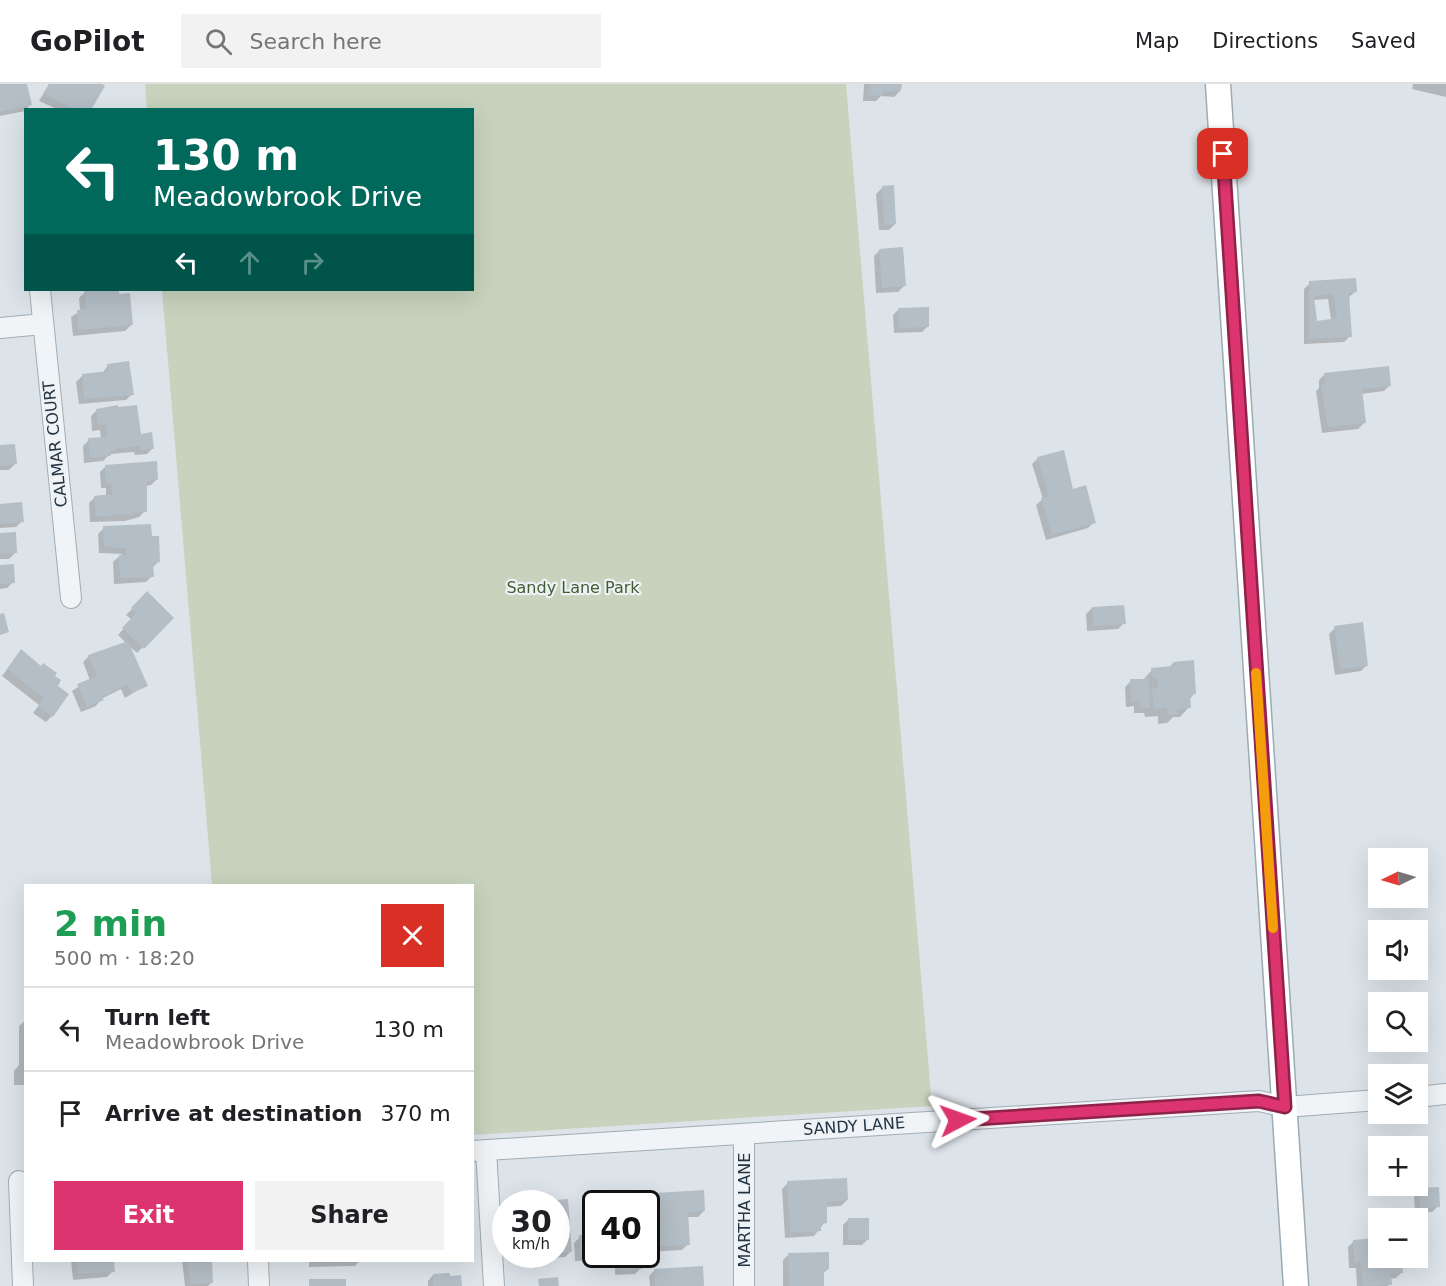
<!DOCTYPE html>
<html lang="en">
<head>
<meta charset="utf-8">
<style>
  :root { --surface:#fff; --page:#f2f2f2; --text:#202124; --muted:#757577; --line:#e0e0e0; --accent:#db346e }
  body { margin:0; font-family:"DejaVu Sans",sans-serif; background:var(--page); color:var(--text); height:100vh; display:flex; flex-direction:column; font-size:22px; white-space:nowrap }
  * { box-sizing:border-box; margin:0 }
  p { font-size:20px; color:var(--muted) }
  .icon { flex:none; width:33px; height:33px; fill:none; stroke:currentColor; stroke-width:2; stroke-linecap:round; stroke-linejoin:round }
  .map { position:relative; flex:1; overflow:hidden }
  .details { position:absolute; left:24px; top:800px; width:450px; height:378px; display:flex; flex-direction:column; background:var(--surface); border-radius:0px; box-shadow:0 6px 24px #0002 }
  .details>* { flex:none }
  .top-card { position:absolute; left:24px; top:24px; width:450px; height:183px; border-radius:0px; box-shadow:0 6px 24px #0002; background:#00695c; color:#fff; overflow:hidden }
  .needle { width:39px; rotate:265deg }
  .fabs { position:absolute; left:1368px; top:764px; display:grid; gap:12px }
  .fabs a { display:grid; place-items:center; width:60px; height:60px; border-radius:0px; background:var(--surface); box-shadow:0 6px 24px #0002; font-size:30px }
  .speed { position:absolute; left:492px; top:1106px; display:flex; gap:12px; font-size:30px; font-weight:700; text-align:center }
  .speed>* { display:grid; place-content:center; width:78px; height:78px; border-radius:50%; background:var(--surface); box-shadow:0 6px 24px #0002; line-height:1 }
  .speed small { font-size:15px; font-weight:400 }
  .speed .limit { border:3px solid #111; border-radius:9px; background:#fff; color:#111 }
  .pin { position:absolute; display:grid; place-items:center; width:51px; height:51px; color:#fff; margin:-26px; border-radius:12px; box-shadow:0 3px 9px #0006 }
  .me { position:absolute; width:66px; margin:-33px; rotate:86deg; stroke-linejoin:round; filter:drop-shadow(0 0 4px #0008) }
  .turn { display:flex; align-items:center; gap:21px; height:126px; padding:0 30px; font-size:27px }
  .turn .icon { width:78px; height:78px; stroke-width:2.5 }
  .turn b { display:block; font-size:42px; line-height:51px }
  .lanes { display:flex; align-items:center; height:57px; padding:0 30px; background:#0003; justify-content:center; gap:30px; direction:ltr }
  .lanes .off { opacity:.35 }
  .round { display:grid; place-items:center; flex:none; width:63px; height:63px; border-radius:0px; background:var(--page) }
  .overview { display:flex; align-items:center; justify-content:space-between; height:102px; padding:0 30px }
  h1 { font-size:36px; font-weight:800; line-height:45px; color:#1e9e55 }
  .action { display:flex; gap:12px; margin-top:auto; padding:12px 30px }
  .action a { flex:1; height:69px; border-radius:0px; background:var(--accent); color:#fff; font-size:24px; font-weight:800; line-height:69px; text-align:center }
  .action a+a { background:var(--page); color:var(--text) }
  ul { padding:0; list-style:none }
  li { display:flex; align-items:center; gap:18px; height:84px; padding:0 30px; border-top:2px solid var(--line) }
  li div { flex:1 }
  li b { display:block; font-size:22px }
  li em { font-style:normal }
  header { display:flex; align-items:center; gap:36px; box-sizing:border-box; height:84px; padding:0 30px; background:var(--surface); border-bottom:2px solid var(--line) }
  header strong { font-size:28px }
  nav { display:flex; gap:33px; margin-inline-start:auto; font-size:21px }
  .search { width:420px; height:54px; background:var(--page); display:flex; align-items:center; gap:15px; box-sizing:border-box; padding:0 21px; border-radius:0px; color:var(--muted); font-size:22px }
  .map>svg:first-child { display:block }
  .green { fill:#c7d3bd }
  .shadow { fill:#0003; fill-rule:evenodd }
  .building { fill:#b4bec6; fill-rule:evenodd }
  .lines { fill:none; stroke-linecap:round; stroke-linejoin:round }
  .minor-casing { stroke:#a2acb3; stroke-width:22 }
  .major-casing { stroke:#9babb5; stroke-width:27 }
  .minor { stroke:#f0f4f6; stroke-width:20 }
  .major { stroke:#fff; stroke-width:24 }
  .route-casing { stroke:#8e2248; stroke-width:15 }
  .route { stroke:#db346e; stroke-width:10 }
  .slow { stroke:#f59e0b; stroke-width:10 }
  .labels { text-anchor:middle; dominant-baseline:central; stroke-width:4.5; stroke-linejoin:round; paint-order:stroke }
  .street-label { font-size:16px; fill:#253441; stroke:#edf2f6 }
  .park-label { font-size:16px; fill:#425e31; stroke:#edf2f6 }
</style>
</head>
<body>
<header>
<strong>GoPilot</strong>
<div class="search"><svg class="icon" aria-label="search" viewBox="0 0 24 24"><circle cx="10" cy="10" r="6"/><path d="M15 15l6 6"/></svg>Search here</div>
<nav><a>Map</a><a>Directions</a><a>Saved</a></nav>
</header>
<div class="map">
<svg width="1446" height="1202" viewBox="0 0 1446 1202">
  <rect width="100%" height="100%" fill="#dde4e9"/>
  <path class="green" d="M145,0H846L932,1022L473,1051L472,801H212L162,206H472V26L147,25Z"/>
  <path class="shadow" d="M0,0H26L30,21L25,27L0,32Z
    M49,0H99L89,26H59L39,17Z
    M864,0H900V7L894,13L881,12L876,17H863Z
    M1413,0H1446V13L1412,5Z
    M882,104L895,140L889,146H879L876,110Z
    M880,166L904,202L898,208L876,209L874,172Z
    M1310,199L1355,208L1348,214L1350,252L1344,258L1304,260V205ZM1328,215L1331,236L1316,238L1313,216Z
    M118,206L131,241L125,247L73,252L71,233L80,227L79,214L85,208Z
    M899,225L928,242L922,248L894,249L893,231Z
    M108,281L132,310L126,316L79,320L76,298L82,292L102,290Z
    M1325,290L1390,301L1384,307L1361,310L1364,339L1358,345L1322,349L1316,307L1319,304V296Z
    M108,323H136L139,351L153,364L147,370L135,371L134,368L110,370L103,377L84,379L83,362L89,356L101,355L100,346L92,347L91,332L97,326Z
    M0,363L15,380L9,386H0Z
    M1038,374L1072,406L1094,438L1088,444L1046,456L1036,421L1043,415L1032,380Z
    M106,382L157,395L151,401L145,402V427L139,433L125,437L90,438L89,419L95,413L106,412V404H101L100,388Z
    M0,422L22,437L16,443L0,444Z
    M104,444L150,454L158,478L152,484V492L146,498L114,500L113,478L122,470L99,469L98,450Z
    M0,450L15,469L9,475H0Z
    M0,483L13,498L7,504L0,505Z
    M147,510L172,534L137,569L128,561L146,601L125,614L121,605L101,615L96,622L81,628L72,607L90,596L83,578L89,572L126,559L118,551L132,536L126,531Z
    M1092,524L1124,539L1118,545L1087,547L1086,530Z
    M1335,544L1367,581L1361,587L1335,591L1329,550Z
    M21,567L56,602L52,632L46,638L33,629L39,621L2,592Z
    M1173,579L1194,610L1189,616V623L1180,633H1173L1167,639L1158,640V632L1145,633L1144,629H1134V622L1126,623L1125,603L1131,597L1143,596L1152,586L1169,584Z
    M26,936V1001H14V987L19,981V942Z
    M788,1099L847,1116L841,1122L825,1123V1138L814,1152L785,1154L782,1105Z
    M1420,1106L1438,1122L1432,1128L1417,1129L1419,1143L1418,1144V1134H1388L1393,1129L1415,1127L1414,1112Z
    M655,1110L704,1127L698,1133H686L688,1160L682,1166L646,1168V1119H639Z
    M567,1116L571,1167L565,1173L544,1175L543,1170H556V1119H539Z
    M849,1135L868,1155L862,1161H843V1141Z
    M580,1153L596,1170H615L610,1175L575,1177L574,1159Z
    M1378,1156V1173H1395L1402,1188L1396,1194L1390,1195L1388,1202H1357L1356,1184H1349L1348,1163L1354,1157Z
    M620,1170H640L641,1184L635,1190L615,1191V1175Z
    M789,1170L828,1185L822,1190L823,1202H783V1176Z
    M71,1176H112L113,1187L107,1193L73,1196Z
    M182,1176H213L211,1179L212,1198L208,1202H185Z
    M309,1176H360L355,1182L309,1183Z
    M655,1186L703,1202H650L649,1192Z
    M433,1191L460,1202H428V1197Z"/>
  <path class="building" d="M0,0H27L32,21L0,28Z
    M50,0H102L105,2L91,26H69L70,23L44,10Z
    M869,0H902L901,7H883V12L868,11Z
    M894,101L896,140L884,141L882,102Z
    M903,163L906,202L882,204L879,165Z
    M1356,194L1357,208L1349,209L1352,253L1309,255V197ZM1333,210L1337,234L1317,237L1314,212Z
    M84,206H119V210L130,209L133,241L78,246L77,226L86,225Z
    M929,223V243L899,244L898,224Z
    M129,277L134,311L84,315L82,290L108,287L107,280Z
    M1389,282L1391,302L1362,305L1366,339L1328,343L1321,300L1325,299L1324,289Z
    M118,321V323L137,321L141,350L152,348L154,365L140,366V362L115,365V367L110,368L111,372L90,374L88,354L107,353L106,341H98L96,325Z
    M15,360L17,380L0,382V361Z
    M1064,366L1073,405L1086,401L1096,439L1052,451L1041,414L1049,412L1037,373Z
    M157,377L158,396L147,397V428L132,429V431L96,432L94,412L112,410L111,399H106L105,381Z
    M22,418L24,438L0,440V420Z
    M151,440L152,452H159L160,478L153,479L154,493L120,494L119,471H126V464L104,463L103,442Z
    M16,448L17,469L0,470V449Z
    M14,480L15,499L0,500V481Z
    M147,507L174,534L144,565L122,544L136,529L131,524Z
    M1124,521L1126,540L1093,542L1092,523Z
    M4,529L9,548L0,551V530Z
    M1363,538L1368,582L1340,585L1334,542Z
    M128,557L148,602L132,609L128,600L102,613L104,616L87,623L77,600L97,592L88,571Z
    M21,565L41,582L43,579L57,589L55,592L61,596L58,602L69,610L53,633L38,622L44,614L7,585Z
    M1194,576L1196,610L1190,611L1191,624L1177,625V631H1167V624L1154,625L1152,605L1158,604V594H1152L1151,584L1173,582V578Z
    M1130,595H1149L1150,624H1140L1139,617H1131Z
    M1418,1067H1422V1079H1426V1088H1421L1422,1095L1418,1096Z
    M847,1094L848,1116L827,1118V1139L821,1140V1147L790,1149L787,1097Z
    M1439,1103L1440,1123L1420,1124L1419,1104Z
    M704,1106L705,1127L688,1128L690,1161L650,1163L646,1119H642V1114L655,1113V1109Z
    M568,1115L572,1168L556,1169V1119H539V1117Z
    M1419,1125L1420,1144H1418V1134H1393L1392,1127Z
    M848,1134H869V1156H848Z
    M596,1150V1171L580,1172L579,1151Z
    M1378,1154V1173H1402L1403,1189L1391,1190L1392,1201L1363,1202L1361,1178L1354,1179L1353,1156Z
    M829,1168V1185L824,1186V1202H789L788,1169Z
    M620,1170H642V1185L621,1186Z
    M77,1176H114L115,1188L78,1190Z
    M187,1176H212L213,1199L191,1200Z
    M703,1182L704,1202H655L654,1185Z
    M450,1189V1192L461,1191L462,1202H433V1190Z
    M558,1193L559,1202H539L538,1195Z
    M309,1195H346V1202H309Z"/>
  <g class="lines">
    <g class="minor-casing">
      <path id="minor" d="M40,206L71,514
        M0,244L43,240
        M1418,1013L1446,1010
        M486,1066L494,1202
        M472,1067L1259,1017L1285,1023L1378,1016
        M19,1097L23,1202
        M258,1176L259,1202
        M744,1202V1050"/>
    </g>
    <g class="major-casing">
      <path id="major" d="M1218,0L1296,1202"/>
    </g>
    <use href="#minor" class="minor"/>
    <use href="#major" class="major"/>
  </g>
  <g class="lines">
    <g class="route-casing">
      <path id="route" d="M958,1036L1259,1017L1285,1023L1223,70"/>
    </g>
    <use href="#route" class="route"/>
    <path class="slow" d="M1256,589L1273,844"/>
  </g>
  <g class="labels">
    <g class="street-label">
      <text transform="translate(55 360) rotate(-96)">CALMAR COURT</text>
      <text transform="translate(854 1042) rotate(-4)">SANDY LANE</text>
      <text transform="translate(744 1126) rotate(-90)">MARTHA LANE</text>
    </g>
    <g class="park-label">
      <text x="573" y="503">Sandy Lane Park</text>
    </g>
  </g>
</svg>
<div class="fabs">
<a><svg class="needle" viewBox="-14 -14 28 28"><path d="M0-13l5 13h-10z" fill="#e53935"/><path d="M0 13l5-13h-10z" fill="#757577"/></svg></a>
<a><svg class="icon" aria-label="sound" viewBox="0 0 24 24"><path d="M4 9h4l5-4v14l-5-4H4zM17 9q2 3 0 6"/></svg></a>
<a><svg class="icon" aria-label="search" viewBox="0 0 24 24"><circle cx="10" cy="10" r="6"/><path d="M15 15l6 6"/></svg></a>
<a><svg class="icon" aria-label="layers" viewBox="0 0 24 24"><path d="M12 4l9 5-9 5-9-5zM3 14l9 5 9-5"/></svg></a>
<a>+</a>
<a>−</a>
</div>
<div class="speed"><div>30<small>km/h</small></div><div class="limit">40</div></div>
<div class="pin" style="left:1223px;top:70px;background:#d93025"><svg class="icon" aria-label="arrive" viewBox="0 0 24 24"><path d="M6 21V4h12l-3 4 3 4H6"/></svg></div>
<svg class="me" style="left:958px;top:1036px" viewBox="-20 -20 40 40"><path d="M0-17L14 15 0 8-14 15z" fill="#db346e" stroke="#fff" stroke-width="4"/></svg>
<div class="top-card">
<div class="turn"><svg class="icon" aria-label="left" viewBox="0 0 24 24"><path d="M17 20v-9H6M10 6l-5 5 5 5"/></svg><div><b>130 m</b>Meadowbrook Drive</div></div>
<div class="lanes"><svg class="icon" aria-label="left" viewBox="0 0 24 24"><path d="M17 20v-9H6M10 6l-5 5 5 5"/></svg><svg class="icon off" aria-label="ahead" viewBox="0 0 24 24"><path d="M12 20V5M6 11l6-6 6 6"/></svg><svg class="icon off" aria-label="right" viewBox="0 0 24 24"><path d="M7 20v-9h11M14 6l5 5-5 5"/></svg></div>
</div>
<section class="details">
<div class="overview"><div><h1>2 min</h1><p>500 m · 18:20</p></div><a class="round" style="background:#d93025;color:#fff"><svg class="icon" aria-label="close" viewBox="0 0 24 24"><path d="M6 6l12 12M18 6L6 18"/></svg></a></div>
<ul>
<li><svg class="icon" aria-label="left" viewBox="0 0 24 24"><path d="M17 20v-9H6M10 6l-5 5 5 5"/></svg><div><b>Turn left</b><p>Meadowbrook Drive</p></div><em>130 m</em></li>
<li><svg class="icon" aria-label="arrive" viewBox="0 0 24 24"><path d="M6 21V4h12l-3 4 3 4H6"/></svg><div><b>Arrive at destination</b></div><em>370 m</em></li>
</ul>
<div class="action"><a>Exit</a><a>Share</a></div>
</section>
</div>
</body>
</html>
